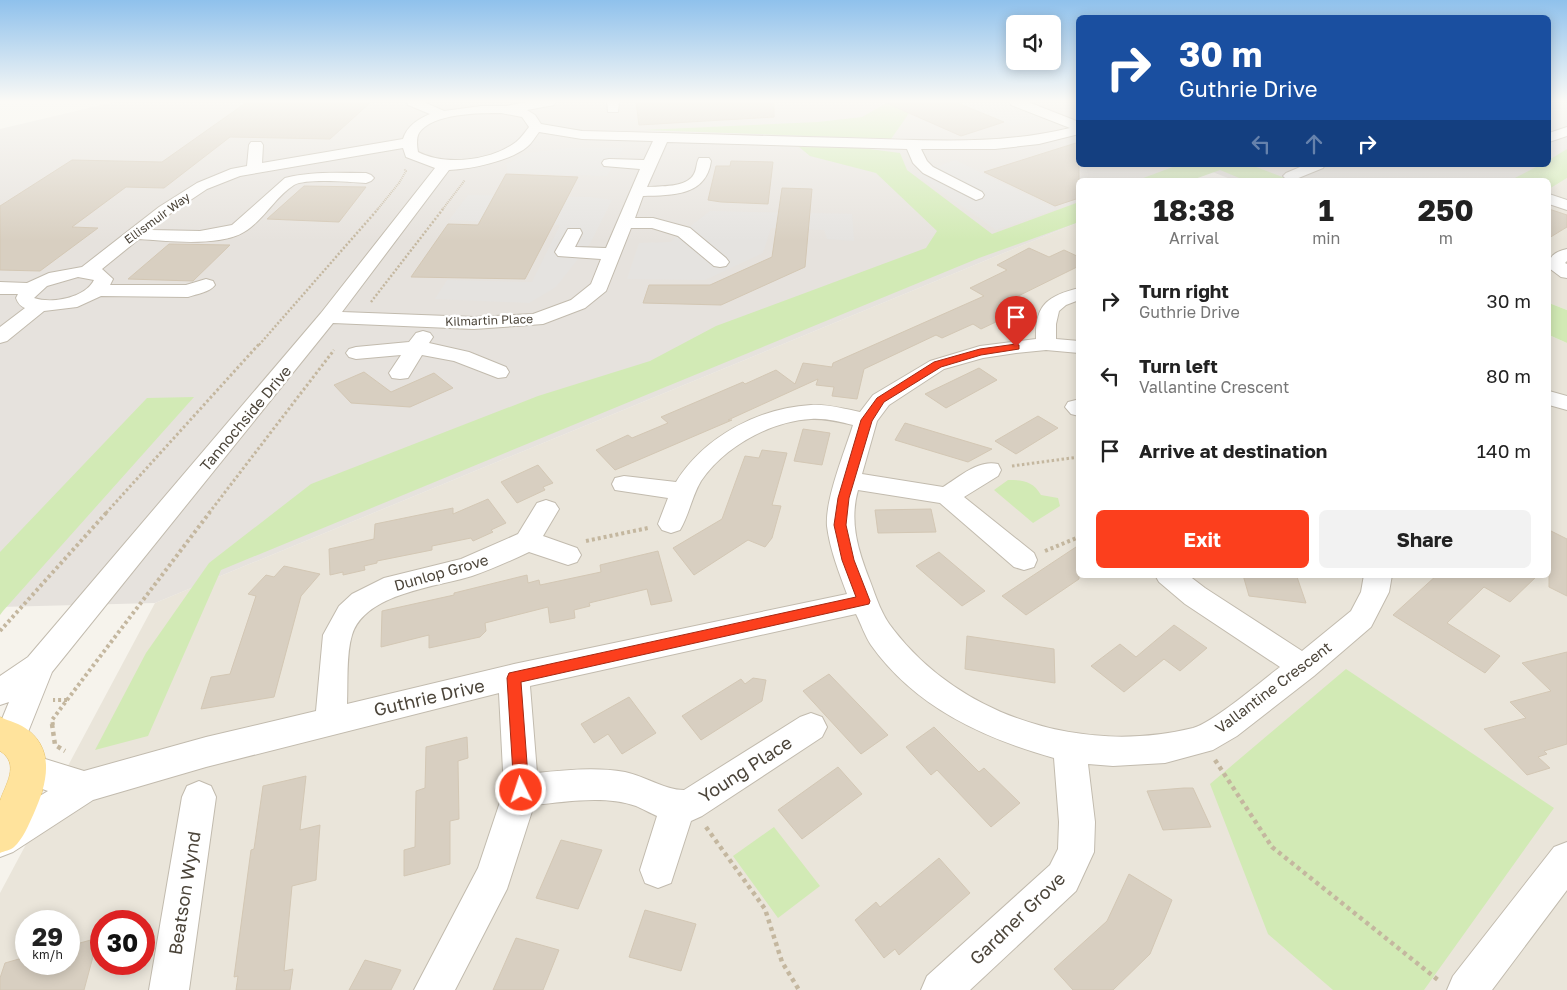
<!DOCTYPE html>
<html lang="en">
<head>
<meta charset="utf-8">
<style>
  :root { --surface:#fff; --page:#f2f2f2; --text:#222; --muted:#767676; --accent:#fc3f1d }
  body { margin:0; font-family:"Golos Text",sans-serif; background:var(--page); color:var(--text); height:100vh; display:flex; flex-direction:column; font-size:19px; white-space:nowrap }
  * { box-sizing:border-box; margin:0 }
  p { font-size:16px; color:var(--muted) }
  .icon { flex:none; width:28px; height:28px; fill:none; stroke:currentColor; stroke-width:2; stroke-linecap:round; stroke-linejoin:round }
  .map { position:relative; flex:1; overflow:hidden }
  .details { position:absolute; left:1076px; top:178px; width:475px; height:400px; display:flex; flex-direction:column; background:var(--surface); border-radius:8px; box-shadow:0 2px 12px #0003 }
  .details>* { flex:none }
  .top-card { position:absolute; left:1076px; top:15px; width:475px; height:152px; border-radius:8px; box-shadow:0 2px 12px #0003; background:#1a4fa0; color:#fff; overflow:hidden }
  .tools { position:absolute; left:1006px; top:15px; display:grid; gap:10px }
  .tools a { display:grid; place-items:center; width:55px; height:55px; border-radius:8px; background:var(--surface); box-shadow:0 2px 12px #0003; font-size:25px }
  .speed { position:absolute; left:15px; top:910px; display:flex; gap:10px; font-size:25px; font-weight:700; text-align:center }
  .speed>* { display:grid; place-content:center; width:65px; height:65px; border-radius:50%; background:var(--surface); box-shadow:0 2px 12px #0003; line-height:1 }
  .speed small { font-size:12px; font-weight:400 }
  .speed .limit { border:8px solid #d22; background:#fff; color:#111 }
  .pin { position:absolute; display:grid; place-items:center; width:42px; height:42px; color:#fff; margin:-51px -21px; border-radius:50% 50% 50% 0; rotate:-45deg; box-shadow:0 0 5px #0007 }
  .pin .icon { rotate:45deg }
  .me { position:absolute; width:55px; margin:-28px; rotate:356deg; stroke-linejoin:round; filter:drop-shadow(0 0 4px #0008) }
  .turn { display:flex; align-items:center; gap:18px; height:105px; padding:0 20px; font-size:22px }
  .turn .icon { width:65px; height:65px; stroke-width:2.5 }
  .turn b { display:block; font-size:35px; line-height:42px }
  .lanes { display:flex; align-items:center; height:48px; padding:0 20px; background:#0003; justify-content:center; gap:25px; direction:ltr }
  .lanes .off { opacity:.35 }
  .eta { display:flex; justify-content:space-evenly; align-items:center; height:85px; text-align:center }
  .eta b { font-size:30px; font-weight:700; line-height:35px }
  .cta { display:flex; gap:10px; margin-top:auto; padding:10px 20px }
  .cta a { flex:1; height:58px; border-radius:8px; background:var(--accent); color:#fff; font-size:20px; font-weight:700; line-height:58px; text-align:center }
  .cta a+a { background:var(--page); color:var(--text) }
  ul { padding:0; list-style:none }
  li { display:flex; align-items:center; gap:15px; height:75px; padding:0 20px }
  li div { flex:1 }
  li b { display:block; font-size:19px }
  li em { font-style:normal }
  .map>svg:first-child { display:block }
  .residential { fill:#eae5da; fill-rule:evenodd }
  .industrial { fill:#e6e2dd }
  .green { fill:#d2eab5 }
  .parking { fill:#e5e3e0 }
  .building { fill:#d8cfc1; stroke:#d3c7b4 }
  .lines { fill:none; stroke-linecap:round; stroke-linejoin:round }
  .minor-casing { stroke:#c2bbae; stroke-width:2 }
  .major-casing { stroke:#e6c16a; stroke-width:1 }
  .path-far4 { stroke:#c4b79f; stroke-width:2; stroke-dasharray:1 1; stroke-linecap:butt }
  .path-far3 { stroke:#c4b79f; stroke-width:2.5; stroke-dasharray:2 2; stroke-linecap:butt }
  .path-far2 { stroke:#c4b79f; stroke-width:3; stroke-dasharray:2.5 2.5; stroke-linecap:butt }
  .path-far1 { stroke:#c4b79f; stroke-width:4; stroke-dasharray:3 3; stroke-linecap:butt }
  .path { stroke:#c4b79f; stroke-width:4.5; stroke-dasharray:4 4; stroke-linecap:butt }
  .minor { fill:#fff; fill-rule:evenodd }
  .major { fill:#ffe39c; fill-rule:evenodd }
  .route { fill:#fc3f1d; stroke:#a42913 }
  .labels { text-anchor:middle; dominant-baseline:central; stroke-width:5; stroke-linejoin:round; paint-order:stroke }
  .far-street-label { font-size:12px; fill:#4b4439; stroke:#fff }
  .street-label { font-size:15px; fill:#4b4439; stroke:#fff }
  .near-street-label { font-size:18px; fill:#4b4439; stroke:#fff }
</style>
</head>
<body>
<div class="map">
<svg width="1567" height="990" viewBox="0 0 1567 990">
  <rect width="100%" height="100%" fill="#f6f3ec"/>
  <path class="residential" d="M1567,178V310L1549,303V189Z
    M1079,222V575H1549V335L1567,343V990H0V893L155,603ZM26,921H69V964H26ZM101,921H144V964H101Z"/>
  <path class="industrial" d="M114,102H1079V165H1549V102H1567V178L1549,189V180H1233L1205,169L1180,180H1079V222L155,603L0,607V129Z"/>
  <path class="green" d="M888,102H950L909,113L891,139L644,130L818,122L862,117Z
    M799,147L862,148L900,153L907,170L992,234L1079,202V222L979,258L221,570L148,736L95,750L146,653L209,563L311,484L538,396L650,361L716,326L926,248L937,231L876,173L810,156Z
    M1567,149V178L1549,189V180H1511L1540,165H1549V160Z
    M1178,165H1251L1290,180H1244L1220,170L1192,180H1138Z
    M1549,303L1567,310V343L1549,335Z
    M194,397L3,611L0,615V552L147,398Z
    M1008,480C1023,480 1033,481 1041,495L1058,498L1060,506L1033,523L994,490Z
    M1346,669L1554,808L1424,990H1333L1268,934L1210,784Z
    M774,827L820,886L778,918L733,856Z"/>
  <path class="parking" d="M956,102H1005L1042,117L1013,126Z
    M568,148H624L607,176L508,173L506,164L527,153Z
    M955,160L1056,209L996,230L917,174Z
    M468,195L589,197L612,200L591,242L556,287L529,303L435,299L447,280L532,282L560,225L449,220Z
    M710,211L852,214L854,241L827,239L824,230L771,228L763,253L705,280L627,279L639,243L670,242Z"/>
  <path class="building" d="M247,102H371L330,139L230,137L164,188L126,187L72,227L98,228L40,271L0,270V206L72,160L162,162Z
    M636,102H774V117L639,125Z
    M884,102H955L1004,122L961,136Z
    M1079,142V198L1055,206L984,172Z
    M731,161L773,162L768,204L721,202L708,200L716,166H730Z
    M506,174L578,177L525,279L411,277L448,224L478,225Z
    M304,186L366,187L339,222L267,219Z
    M782,188L812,189L805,267L721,305L643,303L649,285H710L772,257Z
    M1549,209L1567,215V227L1549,238Z
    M169,244L230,245L193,281L128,279Z
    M1029,248L1049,257L1064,250L1079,257V266L1002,304L1017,312L981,329L973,324L942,338L936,335L864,369L857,399L832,396L834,387L816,385L818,379L728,420H732L615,470L596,450L628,435L632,438L668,423L661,417L743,382L745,384L776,370L795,384L803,363L832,367L833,363L984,296L970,288L1007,270L997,265Z
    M979,368L997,380L946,408L925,394Z
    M364,372L391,392L434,373L453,388L410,407L351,403L334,385Z
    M1038,416L1058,428L1016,454L995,441Z
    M905,423L992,449L968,462L895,440Z
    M803,429L830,433L822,465L794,461Z
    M762,450L787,453L772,505L781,506L772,538L765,547L748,540L694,575L673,548L722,519L745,456L759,458Z
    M538,465L553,483L543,487L545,490L517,503L501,482Z
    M488,499L506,523L491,530L493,532L473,541L471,538L432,546V550L377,561V563L364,566L365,570L343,575V572L330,575L329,549L374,539L375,524L453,508V514Z
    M931,509L936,532L878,533L875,510Z
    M1549,530L1567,539V596L1549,587Z
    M1079,545V579L1026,615L1002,596Z
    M658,551L672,601L651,605L647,589L589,603L590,606L574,610L575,618L550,623L548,607L485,623L486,631L480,637L429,648V635L381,647L382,611L454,595V593L527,575L528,583L539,580L540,585L601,572L600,565Z
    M939,552L985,591L962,606L916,566Z
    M284,566L320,574L301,596L274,697L201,709L211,677L230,674L256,596L248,594L266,575L274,577Z
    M1243,575L1297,577L1306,603L1249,596Z
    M1437,575H1538L1510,602L1484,587L1447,623L1500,656L1485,673L1393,615Z
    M1174,625L1207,648L1180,671L1164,659L1124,692L1091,666L1120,644L1136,657Z
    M967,636L1054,649L1055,683L965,669Z
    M1567,652V744L1544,751L1547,754L1538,757L1550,768L1527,775L1484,729L1526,718L1510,702L1551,691L1522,663Z
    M829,674L888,735L861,754L803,691Z
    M753,678L766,680L762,701L701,740L682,716L741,679L745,684Z
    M629,697L656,733L622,754L608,734L594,743L581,724Z
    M934,727L979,772L984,768L1020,803L991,827L937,770L931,775L906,747Z
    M467,737L468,758L458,761L459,819L450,821V864L404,876V850L415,847L416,791L425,788L426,747Z
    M838,767L862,794L802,839L778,810Z
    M306,776L300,830L320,825L318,851L316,880L292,886L284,971L293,969L290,990H236L238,976L234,977L251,850L254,849L263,786Z
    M1184,788H1193L1211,827L1163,830L1147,791Z
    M561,840L602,850L578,909L536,898Z
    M939,858L970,893L899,955L895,949L884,958L855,920L876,902L880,907Z
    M1129,874L1172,900L1150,954L1113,990H1073L1054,969L1107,921Z
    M645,910L696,924L681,971L629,957Z
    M98,938L84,990H0V978L5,963L26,957V964H69V946Z
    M516,938L559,950L543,990H493Z
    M365,960L401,970L391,990H349Z"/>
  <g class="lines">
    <g class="minor-casing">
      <path id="minor" d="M407,102H424L444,111L481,106H506L527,102H555L554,105L527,110L535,115L541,124L582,131C670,133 759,136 847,138C922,140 997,146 1070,128L1011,105L1010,102H1028L1079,122V134L1039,144L995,149H921L927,161L933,167L982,192L984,195L982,198L976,200L923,173L913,163L907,149L667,142L647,187C660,186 687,188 694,174C697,169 696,163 699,158H709L711,161C706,196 673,195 643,196L635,218H653L690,228L726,258L729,262L726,266L720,267L714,266L678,236L652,228H631L606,291L585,308L543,324L474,329L333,323L52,672L22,747L11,751L0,747V724L9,702L0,705V676L28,657L321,313L435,168L406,157L403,148L240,176L207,189L171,213L151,230L200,231L232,225L285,178C312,171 338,173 366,173L371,175L374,178L371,181L366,183C350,182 306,178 294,185C275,197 263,221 244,232C220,247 166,241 139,239L102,269L113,279L110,285H186L206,279L213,281L215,285C210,292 197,294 188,297L101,296L77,307L44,311L7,341L0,343V327L25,308C20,306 18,303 16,298L18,294H0V282L27,283L49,273L82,267L159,207L197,183L231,169L247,166L249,145L251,142H261L263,145L262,163L403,139C407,126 418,119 430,114L408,105ZM501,113L522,117L529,127C525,132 521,138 516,142C491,161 445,166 418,152C417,146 416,138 419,133C432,113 480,113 501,113ZM539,132L582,139L653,141L644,160L609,159L604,160L602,163L604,166L640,169L606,248L575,247L582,233L580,229H568L555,252L558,256L601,259L591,284L571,300L533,314L474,317L342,312L449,170C471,169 510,161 527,147C532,143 535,137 539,132ZM78,277L94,280C85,298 52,304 34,298L47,286Z
        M607,102H619L618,112H608Z
        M1567,127V136L1549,142V133Z
        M1305,165H1325L1323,168L1296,179H1286L1283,176L1286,173Z
        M1549,194L1567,200V210L1549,204Z
        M1567,249V261L1565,263L1567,264V278L1561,277L1549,268C1549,255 1555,252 1567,249Z
        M1079,288V300L1066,305L1059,311L1056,324V339L1079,341V353L1046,350L1016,353L983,358L944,369L889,405L877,421L862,474L943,487C959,477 979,459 998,464L1001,470L998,476L964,497L1034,553L1037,560L1034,567L1024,570L1014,567L940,503L858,490C849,522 858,551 870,581C876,597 882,616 893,629C961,718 1085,755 1193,728C1214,722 1260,682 1280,667L1185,604L1159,582L1155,575H1188L1205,588L1302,651L1351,611L1361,592L1364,575H1392L1389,592L1371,627L1314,676L1237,736L1213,750L1165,763L1113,766L1088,764L1095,822L1094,852L1076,891L970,990H921L927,976L1050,865L1058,849L1059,822L1054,758C983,738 915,707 871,645C865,636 861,624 856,614L530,686L537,773C566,770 596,767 625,772C645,776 664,790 684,790L800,717L811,713L822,717L827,727L822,737L702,816L691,821L671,883L658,888L645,883L640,870L657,816C650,813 643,809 636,806C604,795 566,802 534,805L507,889L455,990H414L478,868L504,790L499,693L206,767L93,800L13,852L0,857V820L48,791L17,780L12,769L17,758L29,754L84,771L206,737L316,711L323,635L339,606L352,594L384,578L461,559L518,534L537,503L546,500L555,503L559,509L543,536L577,548L581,555L577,562L568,565L529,552C510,561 492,569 472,576C437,587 365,593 352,635C346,654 348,683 347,704L514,664L847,594C839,572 830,550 827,526C825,499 845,451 853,425C840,422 826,418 811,419C771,421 724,447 701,481C692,496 689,515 680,530L671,533L662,530L658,524L668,498L615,490L612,484L615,478L624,476L676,482C704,437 758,408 811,405C828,404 844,409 860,412L873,395L930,361L980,346L1036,339C1035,305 1047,296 1079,288Z
        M423,331L430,333L433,337L429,343L469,352L506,367L509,372L506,377L498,378L454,361L422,355L408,378L400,379L392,378L389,373L401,355L356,359L349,357L346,353L349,349L356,347L409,342L416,333Z
        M1549,391L1567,396V410L1549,405Z
        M1076,400L1079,401V416L1071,414L1065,407L1068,402Z
        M199,781L211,786L216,797L189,990H149L182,797L187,786Z
        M1567,842V890L1492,990H1447L1453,976L1554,847Z"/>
    </g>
    <g class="major-casing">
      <path id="major" d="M0,717C9,721 21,724 28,730C56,752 46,786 34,813C29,824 23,839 14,847C11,850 4,851 0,853C0,841 0,811 0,801C5,785 21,764 0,751Z"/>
    </g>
    <path class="path-far4" d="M377,210L399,183L406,171L404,169
      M442,210L465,180"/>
    <path class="path-far3" d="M371,302L443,209
      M259,345L378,209"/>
    <path class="path-far2" d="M1012,466L1079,457
      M106,513L260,343
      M209,513L334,350"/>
    <path class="path-far1" d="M586,541L648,528
      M1045,551L1079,537
      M0,631L107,512
      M67,700L210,512
      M53,725L52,720L67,700H53"/>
    <path class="path" d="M52,724L55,745L65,751
      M1215,760L1272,847L1438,980
      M706,827L765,909L782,962L799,990"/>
    <use href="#minor" class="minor"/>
    <use href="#major" class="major"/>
  </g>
  <linearGradient id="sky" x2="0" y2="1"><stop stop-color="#8fc1ec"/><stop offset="0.42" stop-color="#fbfaf6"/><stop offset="1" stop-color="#fbfaf6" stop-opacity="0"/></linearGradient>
  <rect width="1567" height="241" fill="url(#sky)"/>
  <path class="route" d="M1016,344L1019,345V349L981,355L941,367L884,402L872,421L849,498L846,525L854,560L870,601L869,604L521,682L529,790L527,795L521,797L516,795L514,790L507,678L509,673L856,597L842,560L834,525L838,498L861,420L877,398L934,362L980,349Z"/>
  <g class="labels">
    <g class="far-street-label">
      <text transform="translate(157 218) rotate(-36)">Ellismuir Way</text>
      <text transform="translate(489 320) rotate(-2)">Kilmartin Place</text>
    </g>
    <g class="street-label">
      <text transform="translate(245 418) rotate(-50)">Tannochside Drive</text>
      <text transform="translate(441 572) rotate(-16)">Dunlop Grove</text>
      <text transform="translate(1273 687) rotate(-37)">Vallantine Crescent</text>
    </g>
    <g class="near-street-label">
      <text transform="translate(429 697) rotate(-13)">Guthrie Drive</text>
      <text transform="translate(745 769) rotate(-33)">Young Place</text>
      <text transform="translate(184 893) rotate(-81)">Beatson Wynd</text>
      <text transform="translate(1017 918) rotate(-44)">Gardner Grove</text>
    </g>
  </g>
</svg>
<div class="tools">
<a><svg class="icon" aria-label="sound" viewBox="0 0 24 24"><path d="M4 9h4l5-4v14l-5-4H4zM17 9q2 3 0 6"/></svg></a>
</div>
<div class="speed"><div>29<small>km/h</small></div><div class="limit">30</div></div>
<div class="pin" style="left:1016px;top:347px;background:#d93025"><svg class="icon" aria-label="arrive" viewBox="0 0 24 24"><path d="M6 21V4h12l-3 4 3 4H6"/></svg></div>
<svg class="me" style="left:521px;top:790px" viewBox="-20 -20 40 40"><circle r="17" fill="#fc3f1d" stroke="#fff" stroke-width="3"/><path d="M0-11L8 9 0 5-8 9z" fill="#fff"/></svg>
<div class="top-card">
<div class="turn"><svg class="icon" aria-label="right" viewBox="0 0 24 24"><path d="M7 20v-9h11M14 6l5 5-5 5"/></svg><div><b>30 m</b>Guthrie Drive</div></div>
<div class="lanes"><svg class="icon off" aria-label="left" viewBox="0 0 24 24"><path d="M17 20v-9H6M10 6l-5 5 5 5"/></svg><svg class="icon off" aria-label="ahead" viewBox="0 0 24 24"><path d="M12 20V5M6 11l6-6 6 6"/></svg><svg class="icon" aria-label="right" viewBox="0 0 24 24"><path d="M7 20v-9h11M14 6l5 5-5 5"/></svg></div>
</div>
<section class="details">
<div class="eta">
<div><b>18:38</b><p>Arrival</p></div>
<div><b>1</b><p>min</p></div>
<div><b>250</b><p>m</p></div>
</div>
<ul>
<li><svg class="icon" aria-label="right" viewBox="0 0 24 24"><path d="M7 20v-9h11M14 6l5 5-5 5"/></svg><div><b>Turn right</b><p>Guthrie Drive</p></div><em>30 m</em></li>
<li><svg class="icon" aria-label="left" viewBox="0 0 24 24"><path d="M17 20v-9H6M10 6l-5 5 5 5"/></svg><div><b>Turn left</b><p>Vallantine Crescent</p></div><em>80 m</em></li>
<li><svg class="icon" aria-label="arrive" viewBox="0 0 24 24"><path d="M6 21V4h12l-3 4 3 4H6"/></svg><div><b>Arrive at destination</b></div><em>140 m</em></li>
</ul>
<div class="cta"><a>Exit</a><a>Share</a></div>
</section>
</div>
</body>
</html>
